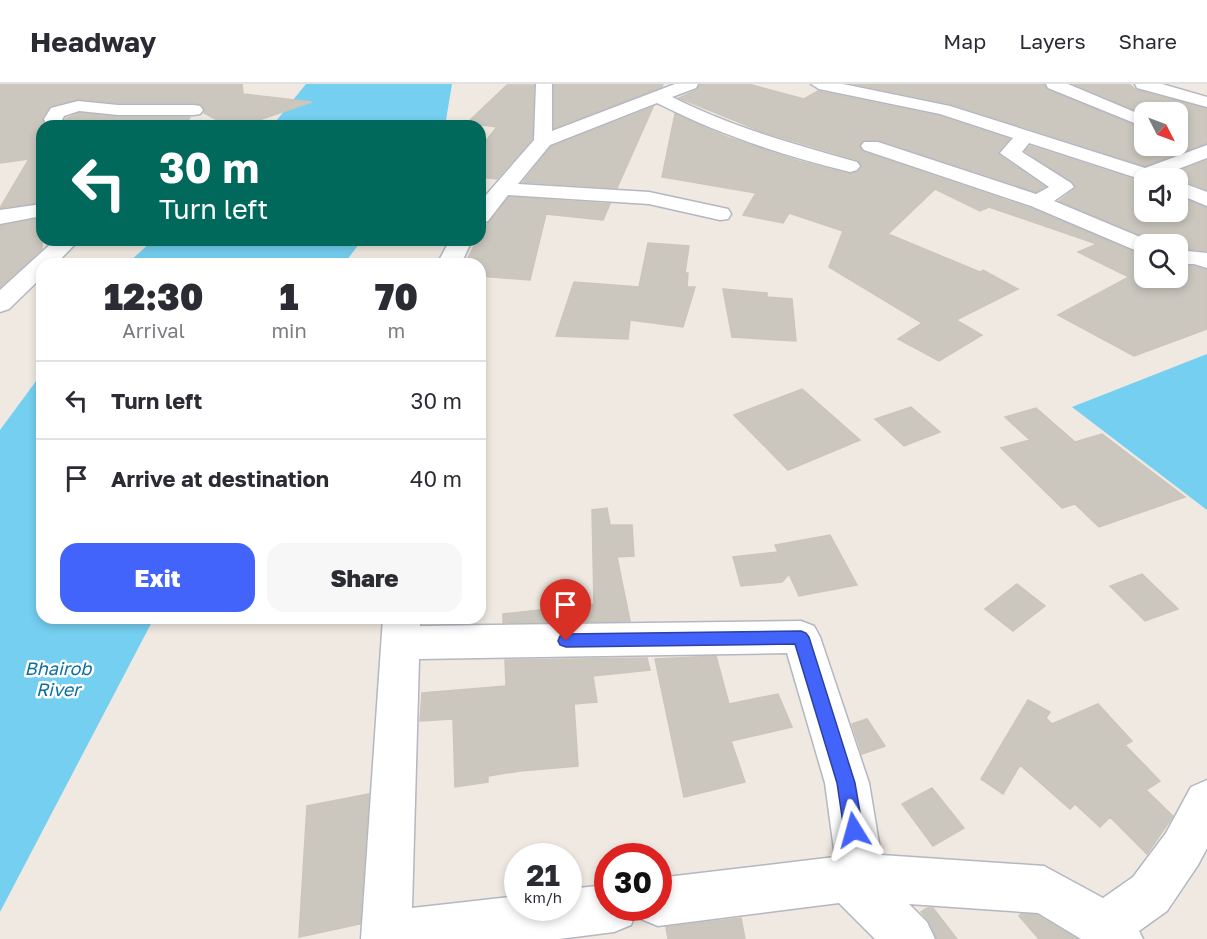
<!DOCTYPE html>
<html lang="en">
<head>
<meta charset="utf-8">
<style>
  :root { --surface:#fff; --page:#f7f7f7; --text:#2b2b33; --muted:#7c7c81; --line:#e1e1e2; --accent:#4264fb }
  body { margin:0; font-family:"Golos Text",sans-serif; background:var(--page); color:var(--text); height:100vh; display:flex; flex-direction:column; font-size:22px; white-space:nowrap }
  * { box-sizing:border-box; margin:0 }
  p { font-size:20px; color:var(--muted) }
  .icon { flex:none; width:33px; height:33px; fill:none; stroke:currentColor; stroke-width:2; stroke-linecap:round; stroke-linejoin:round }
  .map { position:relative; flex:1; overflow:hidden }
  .sheet { position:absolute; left:36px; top:174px; width:450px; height:366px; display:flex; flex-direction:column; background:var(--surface); border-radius:18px; box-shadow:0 3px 9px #0003 }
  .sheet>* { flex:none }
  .top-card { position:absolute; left:36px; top:36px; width:450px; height:126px; border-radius:18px; box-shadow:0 3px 9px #0003; background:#00695c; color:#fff; overflow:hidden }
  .needle { width:39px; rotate:132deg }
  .controls { position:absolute; left:1134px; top:18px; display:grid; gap:12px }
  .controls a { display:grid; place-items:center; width:54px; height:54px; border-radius:12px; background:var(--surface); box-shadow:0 3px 9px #0003; font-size:30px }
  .speed { position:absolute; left:504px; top:759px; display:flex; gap:12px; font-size:30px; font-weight:700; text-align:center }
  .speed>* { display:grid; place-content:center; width:78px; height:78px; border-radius:50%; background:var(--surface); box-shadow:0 3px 9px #0003; line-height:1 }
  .speed small { font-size:15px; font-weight:400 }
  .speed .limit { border:9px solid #d22; background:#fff; color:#111 }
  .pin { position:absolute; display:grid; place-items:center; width:51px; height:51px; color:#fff; margin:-62px -26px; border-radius:50% 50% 50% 0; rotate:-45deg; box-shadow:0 0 6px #0007 }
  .pin .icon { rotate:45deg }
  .me { position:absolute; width:66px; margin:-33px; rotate:352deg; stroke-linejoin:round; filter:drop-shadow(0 0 4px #0008) }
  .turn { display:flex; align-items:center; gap:21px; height:126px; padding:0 24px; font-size:27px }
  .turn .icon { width:78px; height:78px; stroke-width:2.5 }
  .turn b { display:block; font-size:42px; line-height:51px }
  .eta { display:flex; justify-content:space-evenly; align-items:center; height:102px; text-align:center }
  .eta b { font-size:36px; font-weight:800; line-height:42px }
  .action { display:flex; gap:12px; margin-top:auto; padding:12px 24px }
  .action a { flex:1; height:69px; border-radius:18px; background:var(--accent); color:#fff; font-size:24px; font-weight:800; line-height:69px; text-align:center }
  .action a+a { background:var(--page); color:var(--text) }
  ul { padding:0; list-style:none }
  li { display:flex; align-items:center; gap:18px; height:78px; padding:0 24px; border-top:2px solid var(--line) }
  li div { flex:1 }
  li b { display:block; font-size:22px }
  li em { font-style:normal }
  header { display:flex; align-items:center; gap:36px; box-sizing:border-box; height:84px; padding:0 30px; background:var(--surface); border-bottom:2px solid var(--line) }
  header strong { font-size:28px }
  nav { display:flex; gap:33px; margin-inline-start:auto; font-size:21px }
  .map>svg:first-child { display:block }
  .water { fill:#75cff0 }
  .building { fill:#cbc7bf; stroke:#cbc5ba; stroke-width:1.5 }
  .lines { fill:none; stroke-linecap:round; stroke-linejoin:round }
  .minor-casing { stroke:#b4b7c1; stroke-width:3 }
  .minor { fill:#fff; fill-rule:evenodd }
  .route { fill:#4264fb; stroke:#2b41a3; stroke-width:1.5 }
  .labels { text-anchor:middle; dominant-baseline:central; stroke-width:5; stroke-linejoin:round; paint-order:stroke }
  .water-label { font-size:18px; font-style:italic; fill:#0d6fa3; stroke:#fff }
</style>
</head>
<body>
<header>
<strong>Headway</strong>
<nav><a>Map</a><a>Layers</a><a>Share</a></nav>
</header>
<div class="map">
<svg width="1207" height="855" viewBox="0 0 1207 855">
  <rect width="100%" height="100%" fill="#efe9e1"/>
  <path class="water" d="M306,0H452L445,42H272Z
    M153,156H362L344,180H127Z
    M1207,270V426L1072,323Z
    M42,289V534H154L0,828V346Z"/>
  <path class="building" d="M0,0H242L243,10L312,18L241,42H228L204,29L205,26L202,21L194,19H118L78,15L50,22L42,34L45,42H42V118L0,124L29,75L0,79Z
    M554,0H663L662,3L554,44Z
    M700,0H748L804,15L818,7L939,32L1009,55L998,68L999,71L1045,103L1036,108L879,56H864L859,62L863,68L1030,124L1144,172V194H1178V182H1194L1207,186V245L1134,272L1058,231L1129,193L1078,168L1097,160L989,123L980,127L935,105L888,150L980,188L983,186L1018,205L956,236L982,251L939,277L898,255L922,239L829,183L843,147L789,129L783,139L743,131L756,109L662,93L675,30L727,53L799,77L849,90L858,88L862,83L858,76L763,48L679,14L697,6Z
    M854,0H1044L1047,6L1144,45V62H1178V28L1144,30L1074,0H1129L1136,6L1207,25V59L1145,82L951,20Z
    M507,1H534L532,55L497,95L480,93V64L497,43L467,39Z
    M653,23L617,104L523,98L551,63Z
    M79,29L118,33H190L187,39H183L181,42H71L65,35Z
    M1030,62L1139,97L1144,101V128H1178V112L1207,124V167L1178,164V160H1156L1153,156L1059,117L1075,105L1076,102L1025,67Z
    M1207,76V106L1178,94H1169L1168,91Z
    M509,113L610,120L603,136L546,130L530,196L480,192V180H465L477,156H480L485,140L490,138Z
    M42,134V165L0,203V142Z
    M648,159L689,162L685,189H688L687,203H695L683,243L630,236L628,255L556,252L574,198L639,203Z
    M723,205L767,209V213L792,215L796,257L732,253Z
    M802,305L860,356L788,386L734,331Z
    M911,323L940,348L904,362L875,335Z
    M1036,324L1075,358L1102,350L1185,413L1099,443L1075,420L1062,424L1001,364L1030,356L1005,333Z
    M607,424L610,441H632L634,472L617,473L630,537L503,539V530L594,520L592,426Z
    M830,451L857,501L799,512L789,490L782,498L741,502L733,473L778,468L775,461Z
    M1142,490L1178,525L1145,537L1110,502Z
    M1017,500L1045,522L1013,547L985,525Z
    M716,572L729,620L778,610L792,643L731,657L745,698L684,713L655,575Z
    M647,574L650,586L593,592L597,618L574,620L578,682L520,687L488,692V698L455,703L453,635L420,637L422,609L506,602L505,576Z
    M1028,616L1050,628L1046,634L1052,640L1098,620L1132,657L1125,661L1160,697L1146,706L1173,732L1147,770L1110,733L1100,743L1075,720L1070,725L1020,681L1003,710L981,695Z
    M867,635L885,662L862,670L852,640Z
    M932,704L964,744L933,762L902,720Z
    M369,710L360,840L299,853L307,722Z
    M927,824H933L957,855H937L929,837L921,828Z
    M1021,830L1037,831L1077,855H1039L1019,832Z
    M741,834L745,855H668L666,843Z"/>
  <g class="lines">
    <g class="minor-casing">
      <path id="minor" d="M536,0H552V47L675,0H698L696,4L672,13C734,44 790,59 857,78L860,82L857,86L850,88C782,71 720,51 657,19L550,61L518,100L649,108L728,125L731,130L728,135L720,136L649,120L508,111L488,137L480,139V118L534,56Z
        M811,0H843L950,22L1145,84L1207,61V74L1165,90L1167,94H1144V99L1140,95L1029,59L1022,68L1071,99L1074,103L1054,117L1152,158L1154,160H1144V170L1031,122L864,66L861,62L864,58H878L1036,110L1049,103L1000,69L1013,54L940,30L819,5Z
        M1046,0H1068L1144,32V43L1048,4Z
        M1135,0H1162L1207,13V23L1137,4Z
        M78,17L118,21H194L200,22L203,26L200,30L194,31H118L79,27L64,32L62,36L69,42H47L44,35L51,24Z
        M1178,97L1207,108V122L1178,110Z
        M42,120V132L0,140V126Z
        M55,156H79L56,180H42V193L9,225L0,228V206Z
        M450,156H472L461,180H437Z
        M1178,166L1207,169V184L1194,180H1178Z
        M383,534H421L420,542L801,537L814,542L820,553L869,699L881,771L1044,782L1103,814L1133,793L1166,749L1191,703L1207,696V764L1198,781L1167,827L1139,847L1143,855H1081L1038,829L909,820L927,838L935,855H875L839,819L658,842L641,835L637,826L631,841L614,848L559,855H361ZM787,569L825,699L835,773L658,794V824H608V801L568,805V824H518V812L412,824L419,575Z"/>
    </g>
    <use href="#minor" class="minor"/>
  </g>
  <path class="route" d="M801,547L806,549L809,553L855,699L863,746L860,752L854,755L847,752L844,746L837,699L795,560L566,563L560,561L558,557L560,552L566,550Z"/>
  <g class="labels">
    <g class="water-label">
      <text x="58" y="584">Bhairob<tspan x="58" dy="21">River</tspan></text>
    </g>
  </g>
</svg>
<div class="controls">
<a><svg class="needle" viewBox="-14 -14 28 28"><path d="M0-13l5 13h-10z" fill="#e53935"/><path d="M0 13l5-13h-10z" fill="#7c7c81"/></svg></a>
<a><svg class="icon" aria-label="sound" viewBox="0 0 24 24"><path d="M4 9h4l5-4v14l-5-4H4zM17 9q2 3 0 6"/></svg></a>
<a><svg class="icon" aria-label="search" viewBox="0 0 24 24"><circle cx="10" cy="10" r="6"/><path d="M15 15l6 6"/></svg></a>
</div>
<div class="speed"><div>21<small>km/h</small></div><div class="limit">30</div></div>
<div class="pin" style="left:566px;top:557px;background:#d93025"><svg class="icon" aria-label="arrive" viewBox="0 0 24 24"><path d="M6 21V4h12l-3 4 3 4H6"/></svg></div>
<svg class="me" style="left:854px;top:746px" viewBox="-20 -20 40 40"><path d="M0-17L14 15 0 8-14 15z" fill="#4264fb" stroke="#fff" stroke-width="4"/></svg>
<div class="top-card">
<div class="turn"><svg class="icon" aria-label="left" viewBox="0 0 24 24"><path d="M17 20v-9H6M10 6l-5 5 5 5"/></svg><div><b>30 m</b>Turn left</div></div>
</div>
<section class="sheet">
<div class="eta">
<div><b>12:30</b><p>Arrival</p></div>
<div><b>1</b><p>min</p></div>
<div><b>70</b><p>m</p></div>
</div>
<ul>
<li><svg class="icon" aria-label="left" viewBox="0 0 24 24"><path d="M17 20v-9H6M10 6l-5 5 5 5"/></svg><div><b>Turn left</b></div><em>30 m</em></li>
<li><svg class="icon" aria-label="arrive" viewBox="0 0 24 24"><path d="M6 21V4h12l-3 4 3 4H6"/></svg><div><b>Arrive at destination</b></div><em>40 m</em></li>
</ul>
<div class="action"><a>Exit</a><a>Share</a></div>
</section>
</div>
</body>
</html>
